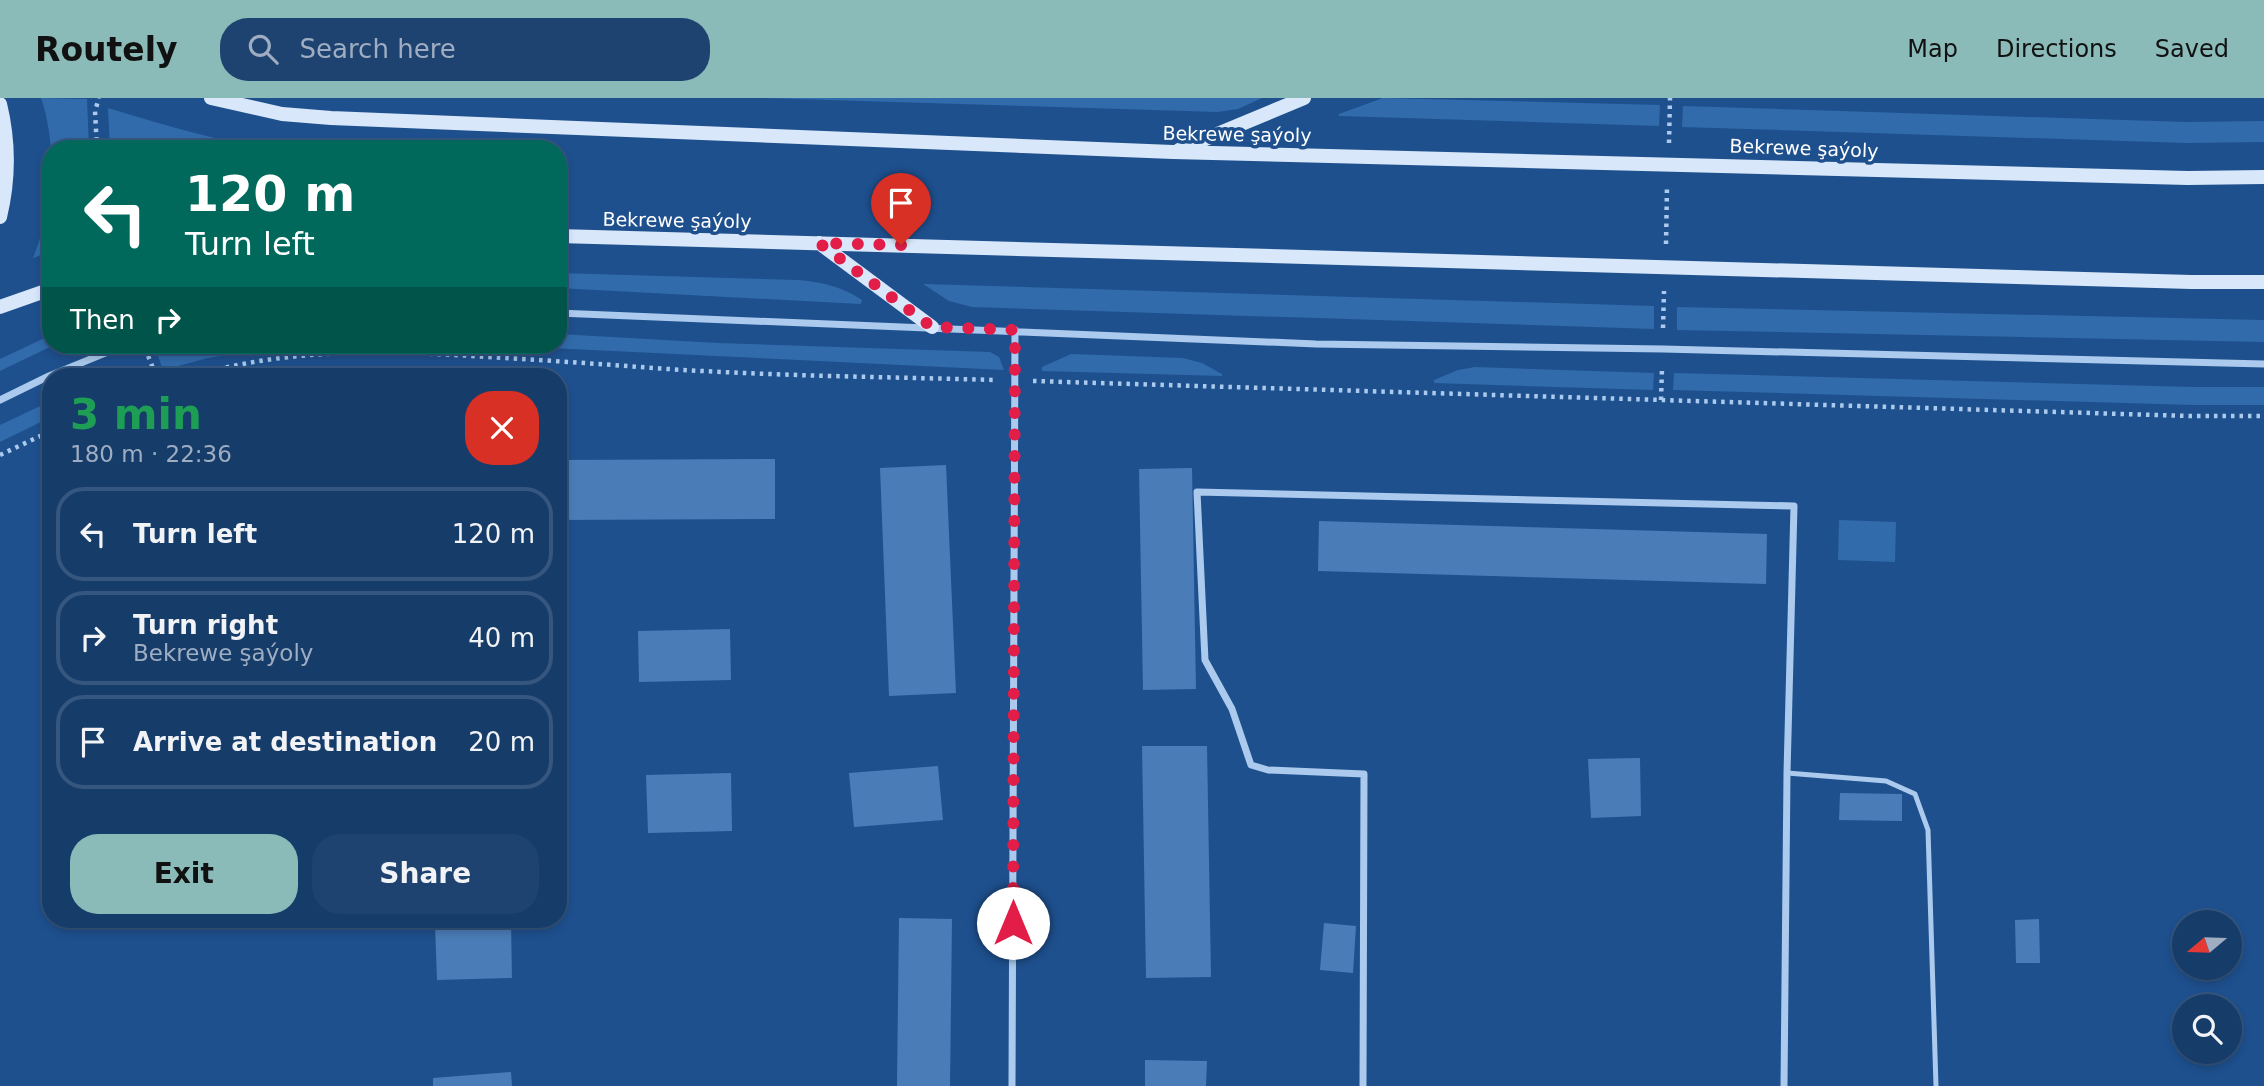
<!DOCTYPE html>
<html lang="en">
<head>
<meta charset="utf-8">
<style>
  :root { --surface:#163c6a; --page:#1f4370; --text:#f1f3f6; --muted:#9eadc1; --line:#35567e; --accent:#8bbbb9 }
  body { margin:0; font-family:"DejaVu Sans",sans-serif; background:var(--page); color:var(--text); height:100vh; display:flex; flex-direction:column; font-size:26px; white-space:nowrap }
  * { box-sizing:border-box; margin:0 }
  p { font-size:23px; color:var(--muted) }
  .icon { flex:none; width:38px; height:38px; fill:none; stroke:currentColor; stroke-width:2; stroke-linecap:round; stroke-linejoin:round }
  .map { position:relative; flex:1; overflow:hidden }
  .panel { position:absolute; left:42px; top:270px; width:525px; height:560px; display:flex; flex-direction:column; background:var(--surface); border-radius:28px; box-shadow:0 4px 10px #0003,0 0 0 2px var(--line) }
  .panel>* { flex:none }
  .guide { position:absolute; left:42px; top:42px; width:525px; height:214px; border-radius:28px; box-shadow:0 4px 10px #0003,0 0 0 2px var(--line); background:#00695c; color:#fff; overflow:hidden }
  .needle { width:46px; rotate:251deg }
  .controls { position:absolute; left:2172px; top:812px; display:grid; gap:14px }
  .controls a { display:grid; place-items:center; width:70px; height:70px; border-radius:50%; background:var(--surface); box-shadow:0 4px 10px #0003,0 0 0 2px var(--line); font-size:35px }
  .pin { position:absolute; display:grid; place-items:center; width:60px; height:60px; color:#fff; margin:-72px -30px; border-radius:50% 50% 50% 0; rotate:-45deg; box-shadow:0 0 7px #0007 }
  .pin .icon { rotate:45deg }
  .me { position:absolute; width:77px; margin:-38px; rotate:0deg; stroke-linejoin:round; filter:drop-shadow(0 0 5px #0008) }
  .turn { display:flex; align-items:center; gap:24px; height:147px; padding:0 28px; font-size:32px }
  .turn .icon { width:91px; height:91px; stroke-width:2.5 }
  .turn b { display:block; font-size:49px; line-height:60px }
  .then { display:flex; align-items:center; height:66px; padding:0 28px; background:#0003; gap:14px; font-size:26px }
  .round { display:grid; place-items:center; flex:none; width:74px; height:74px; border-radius:28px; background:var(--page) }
  .overview { display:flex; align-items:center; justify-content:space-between; height:119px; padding:0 28px }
  h1 { font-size:42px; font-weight:800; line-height:52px; color:#1e9e55 }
  .primary-button { display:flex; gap:14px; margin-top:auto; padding:14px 28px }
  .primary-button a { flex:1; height:80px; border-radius:28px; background:var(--accent); color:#111; font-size:28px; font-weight:800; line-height:80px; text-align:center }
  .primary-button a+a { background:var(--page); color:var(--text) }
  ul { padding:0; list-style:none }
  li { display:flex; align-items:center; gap:21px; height:94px; margin:0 14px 10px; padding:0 14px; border:4px solid var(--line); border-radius:28px }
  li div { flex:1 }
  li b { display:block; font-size:26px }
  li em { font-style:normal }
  header { display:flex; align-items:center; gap:42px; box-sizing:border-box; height:98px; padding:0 35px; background:var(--accent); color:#111 }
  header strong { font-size:33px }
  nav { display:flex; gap:38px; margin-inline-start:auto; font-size:24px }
  .search { width:490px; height:63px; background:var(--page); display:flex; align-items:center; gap:18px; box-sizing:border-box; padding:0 24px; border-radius:28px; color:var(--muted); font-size:26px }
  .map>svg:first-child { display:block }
  .green { fill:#316bab }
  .building { fill:#4a7db7 }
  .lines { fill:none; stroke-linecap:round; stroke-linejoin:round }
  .path { stroke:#abcaed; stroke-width:4.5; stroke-dasharray:3.5 5; stroke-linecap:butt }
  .service { stroke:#abcaed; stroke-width:5 }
  .minor { stroke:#abcaed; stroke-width:7 }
  .secondary { stroke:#d8e7f9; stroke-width:14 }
  .route { stroke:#e11d48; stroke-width:12; stroke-dasharray:0 21.6 }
  .labels { text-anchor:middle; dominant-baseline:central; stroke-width:7; stroke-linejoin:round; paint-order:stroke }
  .street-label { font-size:19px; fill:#fff; stroke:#1e508e }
</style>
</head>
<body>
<header>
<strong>Routely</strong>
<div class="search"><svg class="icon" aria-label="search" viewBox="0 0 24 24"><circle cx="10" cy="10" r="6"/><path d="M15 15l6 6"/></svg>Search here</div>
<nav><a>Map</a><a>Directions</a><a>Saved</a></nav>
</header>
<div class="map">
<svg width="2264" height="988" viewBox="0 0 2264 988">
  <rect width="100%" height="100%" fill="#1e508e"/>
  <path class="green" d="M41,0L87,1L89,51H51V153L33,160C53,111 58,50 41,0Z
    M762,0H1262L1238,11L1218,14Z
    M1383,0L1660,7L1659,28L1339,18V16Z
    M1683,8L2186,24L2264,23V44L2186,45L1682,29Z
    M108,10C164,27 219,44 278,51H110Z
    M558,175L799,182C822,184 843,189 862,202L861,206L558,190Z
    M923,186L1654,208V231L972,209L949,203Z
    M1677,209L2264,222V244L1677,232Z
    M558,236L718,245L990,254L999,259L1004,272L489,247H558Z
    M51,237V247H54L0,273V261Z
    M200,247H291L208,260L163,272L158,258Z
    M1071,256L1183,260L1202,265L1222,276V278L1042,273V269Z
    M1475,269L1654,275L1653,292L1434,285V282L1458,272Z
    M1674,275L2193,289H2264V307H2193L1673,292Z
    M51,303V319L0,344V327Z
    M1839,422L1896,424L1895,464L1838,462Z"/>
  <path class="building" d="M775,361V421L558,422V362Z
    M946,367L956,595L889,598L880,370Z
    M1192,370L1196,591L1143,592L1139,371Z
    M1319,423L1767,436L1766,486L1318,473Z
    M730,531L731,582L639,584L638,533Z
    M1142,648H1207L1211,879L1146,880Z
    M1640,660L1641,718L1591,720L1588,661Z
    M938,668L943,722L854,729L849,675Z
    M731,675L732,733L648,735L646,677Z
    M1840,695L1902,696V723L1839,722Z
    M899,820L952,821L950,988H897Z
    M2039,821L2040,865H2016L2015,822Z
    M511,825L512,880L437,882L435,827Z
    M1324,825L1356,828L1353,875L1320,872Z
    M1145,962L1207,963L1206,988H1145Z
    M511,974L512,988H433V980Z"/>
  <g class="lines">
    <path class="path" d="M1669,45L1670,0
      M97,51L95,13L99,0
      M1666,146L1667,88
      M1663,230L1664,193
      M145,250L156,278
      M193,278C294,248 399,253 504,260C558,263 613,267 668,271C777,278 887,279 997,282
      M1033,283L2190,318H2264
      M1661,302L1662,270
      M0,357L51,333"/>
    <path class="service" d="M1787,675L1886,683L1915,696L1928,732L1936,988"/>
    <path class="minor" d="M558,215L1316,246L1663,251L2264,266
      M0,302L49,278L125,247
      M1012,988L1015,232
      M1363,988L1364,676L1268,672L1251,667L1232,611L1205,562L1197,394L1794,408L1787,675L1784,988"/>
    <path class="secondary" d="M211,0L282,16L331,20L1173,54L2188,80L2264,79
      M0,6C9,43 9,82 0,119
      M1179,52L1304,0
      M558,138L2191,184H2264
      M819,145L932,229
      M0,209L51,191"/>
  </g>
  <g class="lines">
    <path class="route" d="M901,147L819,145L932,229L1015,232L1013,825"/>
  </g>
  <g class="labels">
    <g class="street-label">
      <text transform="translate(1237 36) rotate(1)">Bekrewe şaýoly</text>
      <text transform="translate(1804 50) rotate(2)">Bekrewe şaýoly</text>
      <text transform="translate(677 122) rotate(1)">Bekrewe şaýoly</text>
    </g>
  </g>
</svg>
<div class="controls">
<a><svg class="needle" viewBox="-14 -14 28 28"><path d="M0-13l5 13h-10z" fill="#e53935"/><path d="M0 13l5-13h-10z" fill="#9eadc1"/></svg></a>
<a><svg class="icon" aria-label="search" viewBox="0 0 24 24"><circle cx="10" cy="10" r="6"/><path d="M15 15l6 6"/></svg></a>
</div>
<div class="pin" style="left:901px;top:147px;background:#d93025"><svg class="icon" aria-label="arrive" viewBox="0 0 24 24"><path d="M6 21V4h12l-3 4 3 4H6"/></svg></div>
<svg class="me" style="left:1013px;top:825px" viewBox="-20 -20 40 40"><circle r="19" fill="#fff"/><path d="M0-13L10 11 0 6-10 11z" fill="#e11d48"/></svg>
<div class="guide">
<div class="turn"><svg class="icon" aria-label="left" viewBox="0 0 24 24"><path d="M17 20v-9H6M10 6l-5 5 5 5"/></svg><div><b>120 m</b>Turn left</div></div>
<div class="then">Then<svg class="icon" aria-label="right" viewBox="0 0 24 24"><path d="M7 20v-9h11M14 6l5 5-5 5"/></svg></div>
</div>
<section class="panel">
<div class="overview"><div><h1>3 min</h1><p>180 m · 22:36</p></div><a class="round" style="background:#d93025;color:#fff"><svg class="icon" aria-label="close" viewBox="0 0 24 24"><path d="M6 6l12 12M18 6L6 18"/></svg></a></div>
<ul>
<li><svg class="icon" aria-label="left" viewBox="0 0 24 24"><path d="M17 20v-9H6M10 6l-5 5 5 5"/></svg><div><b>Turn left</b></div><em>120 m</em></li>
<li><svg class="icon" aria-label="right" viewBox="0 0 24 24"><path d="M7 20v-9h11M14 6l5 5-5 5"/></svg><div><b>Turn right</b><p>Bekrewe şaýoly</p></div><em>40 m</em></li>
<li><svg class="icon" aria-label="arrive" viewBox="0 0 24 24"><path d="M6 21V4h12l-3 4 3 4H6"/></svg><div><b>Arrive at destination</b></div><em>20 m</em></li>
</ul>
<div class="primary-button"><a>Exit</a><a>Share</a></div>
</section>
</div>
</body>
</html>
